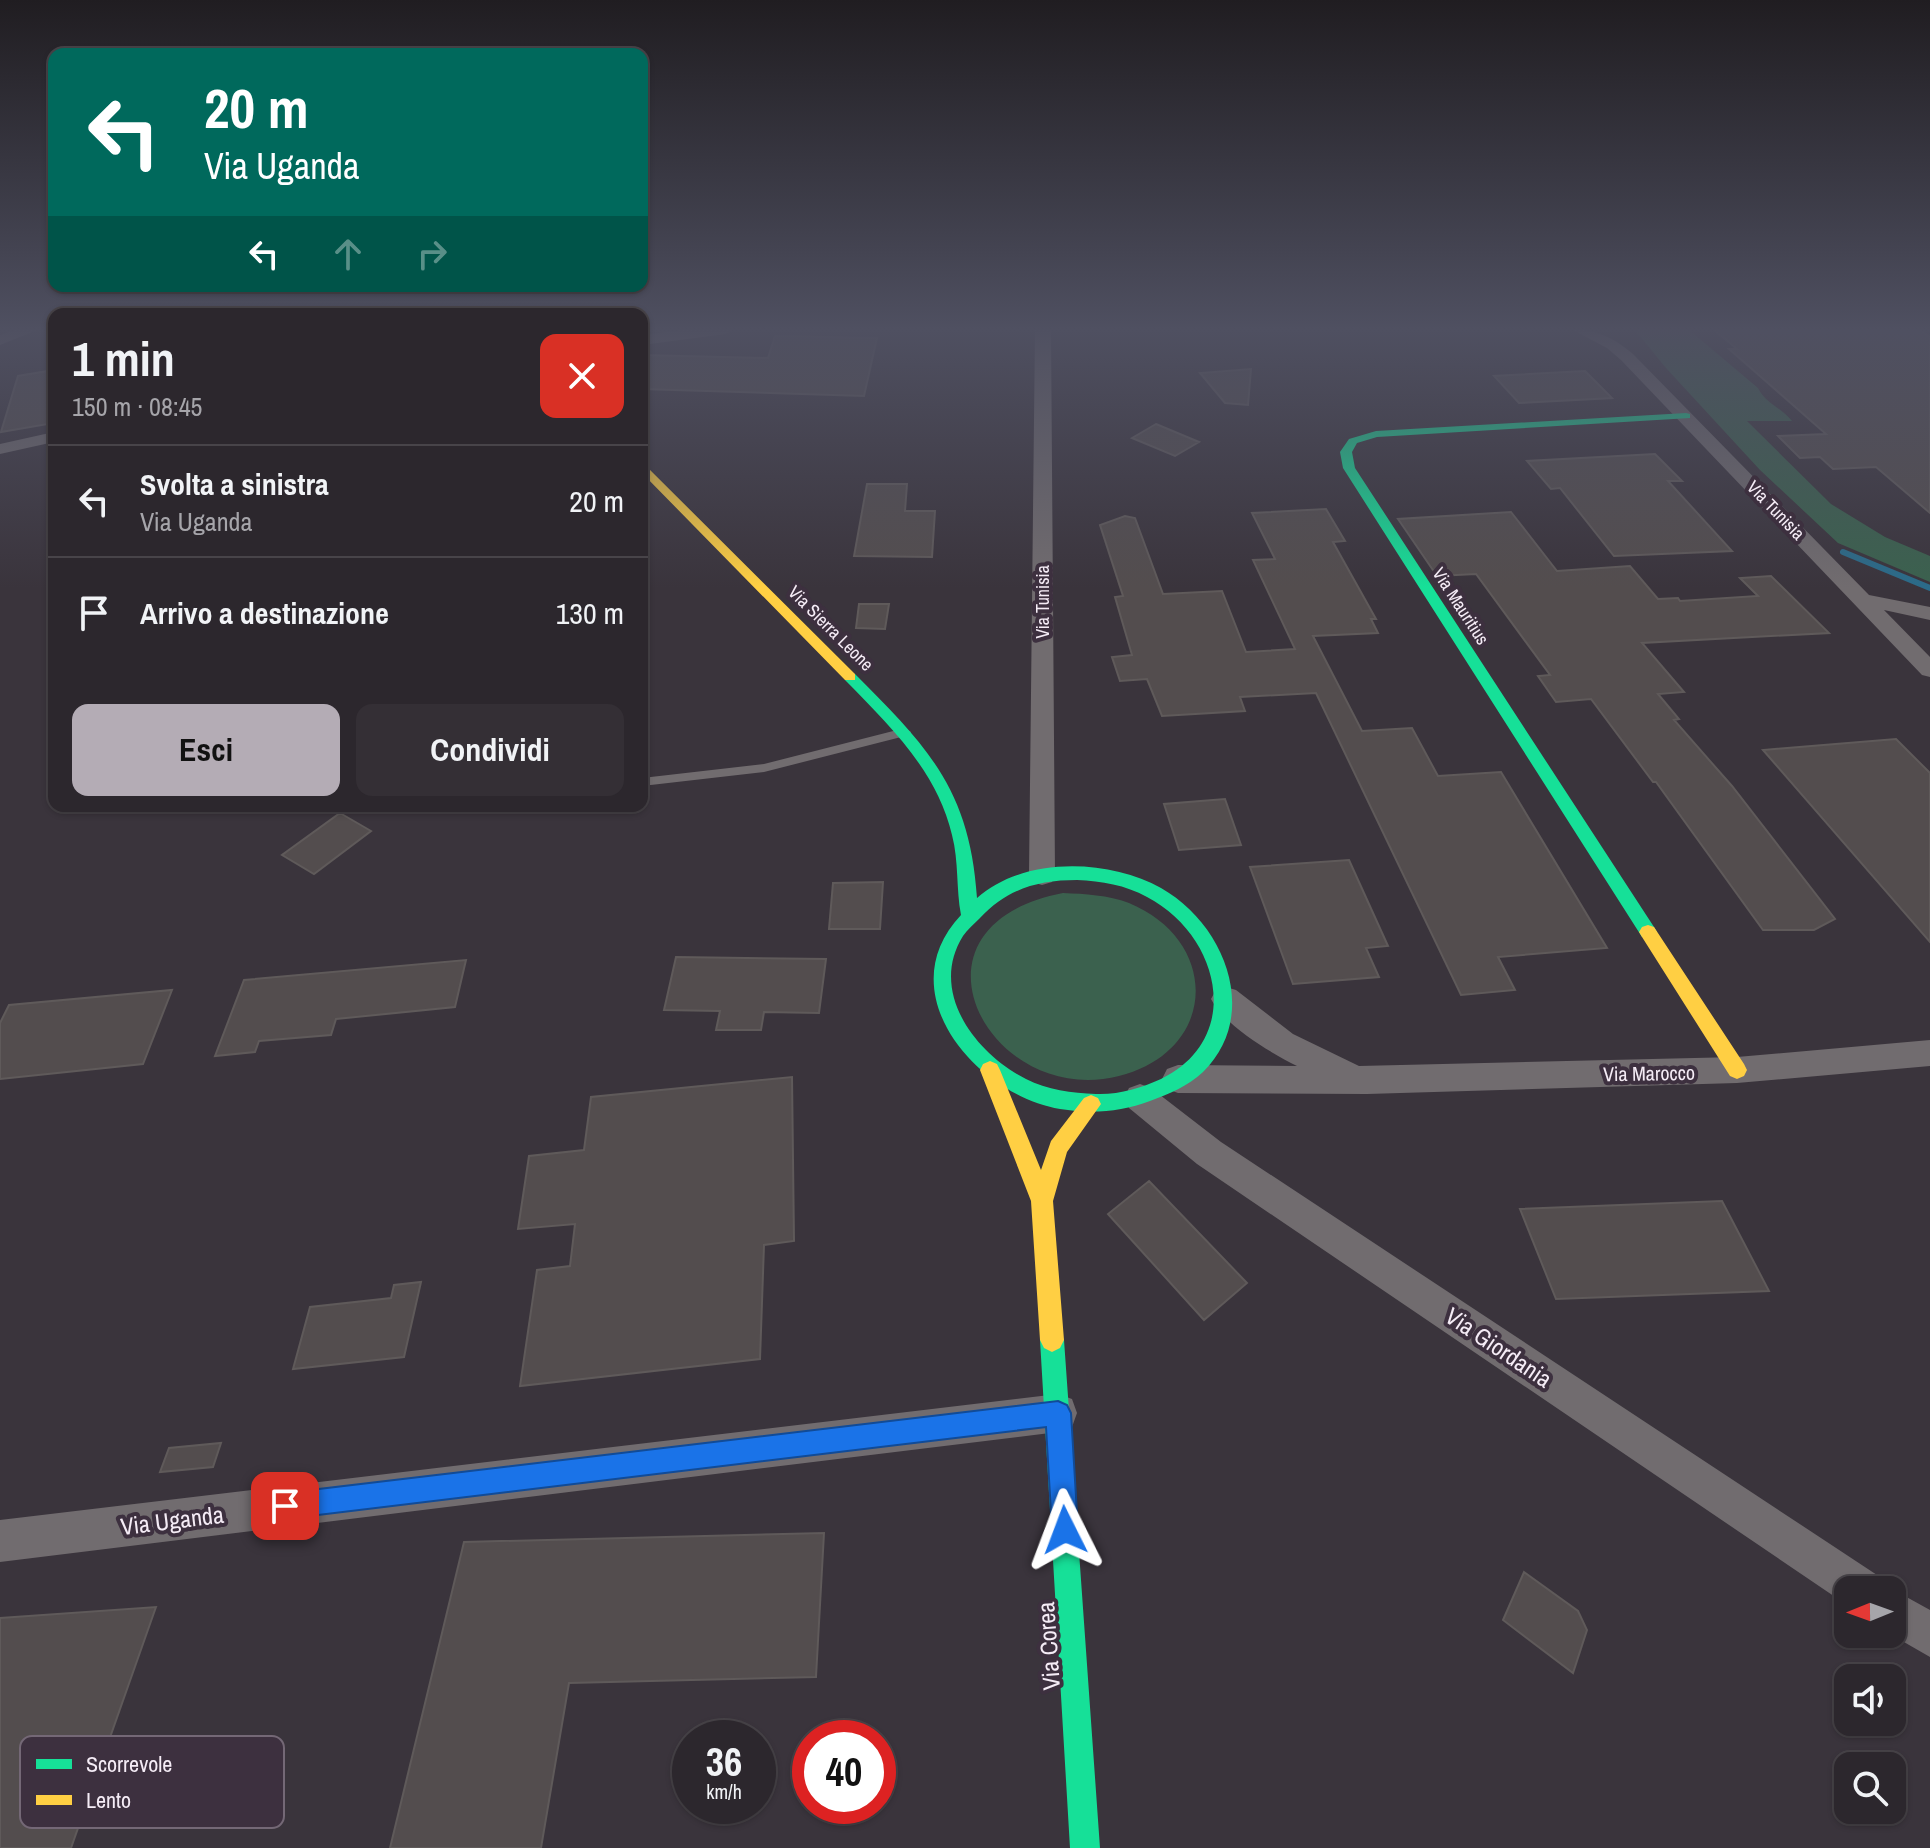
<!DOCTYPE html>
<html lang="it">
<head>
<meta charset="utf-8">
<style>
  :root { --surface:#2c272d; --page:#342f35; --text:#f1f3f6; --muted:#a6a5aa; --line:#484449; --accent:#b4acb5 }
  body { margin:0; font-family:"Archivo Narrow",sans-serif; background:var(--page); color:var(--text); height:100vh; display:flex; flex-direction:column; font-size:30px; white-space:nowrap }
  * { box-sizing:border-box; margin:0 }
  p { font-size:26px; color:var(--muted) }
  .icon { flex:none; width:44px; height:44px; fill:none; stroke:currentColor; stroke-width:2; stroke-linecap:round; stroke-linejoin:round }
  .map { position:relative; flex:1; overflow:hidden }
  .details { position:absolute; left:48px; top:308px; width:600px; height:504px; display:flex; flex-direction:column; background:var(--surface); border-radius:16px; box-shadow:0 2px 6px #0004,0 0 0 2px var(--line) }
  .details>* { flex:none }
  .guide { position:absolute; left:48px; top:48px; width:600px; height:244px; border-radius:16px; box-shadow:0 2px 6px #0004,0 0 0 2px var(--line); background:#00695c; color:#fff; overflow:hidden }
  .needle { width:52px; rotate:269deg }
  .buttons { position:absolute; left:1834px; top:1576px; display:grid; gap:16px }
  .buttons a { display:grid; place-items:center; width:72px; height:72px; border-radius:16px; background:var(--surface); box-shadow:0 2px 6px #0004,0 0 0 2px var(--line); font-size:40px }
  .speed { position:absolute; left:672px; top:1720px; display:flex; gap:16px; font-size:40px; font-weight:700; text-align:center }
  .speed>* { display:grid; place-content:center; width:104px; height:104px; border-radius:50%; background:var(--surface); box-shadow:0 2px 6px #0004,0 0 0 2px var(--line); line-height:1 }
  .speed small { font-size:20px; font-weight:400 }
  .speed .limit { border:12px solid #d22; background:#fff; color:#111 }
  .pin { position:absolute; display:grid; place-items:center; width:68px; height:68px; color:#fff; margin:-34px; border-radius:16px; box-shadow:0 4px 12px #0006 }
  .me { position:absolute; width:88px; margin:-44px; rotate:357deg; stroke-linejoin:round; filter:drop-shadow(0 0 6px #0008) }
  .turn { display:flex; align-items:center; gap:28px; height:168px; padding:0 24px; font-size:36px }
  .turn .icon { width:104px; height:104px; stroke-width:2.5 }
  .turn b { display:block; font-size:56px; line-height:68px }
  .lanes { display:flex; align-items:center; height:76px; padding:0 24px; background:#0003; justify-content:center; gap:40px; direction:ltr }
  .lanes .off { opacity:.35 }
  .round { display:grid; place-items:center; flex:none; width:84px; height:84px; border-radius:16px; background:var(--page) }
  .overview { display:flex; align-items:center; justify-content:space-between; height:136px; padding:0 24px }
  h1 { font-size:48px; font-weight:700; line-height:60px }
  .primary-button { display:flex; gap:16px; margin-top:auto; padding:16px 24px }
  .primary-button a { flex:1; height:92px; border-radius:16px; background:var(--accent); color:#111; font-size:32px; font-weight:700; line-height:92px; text-align:center }
  .primary-button a+a { background:var(--page); color:var(--text) }
  ul { padding:0; list-style:none }
  li { display:flex; align-items:center; gap:24px; height:112px; padding:0 24px; border-top:2px solid var(--line) }
  li div { flex:1 }
  li b { display:block; font-size:30px }
  li em { font-style:normal }
  .map>svg:first-child { display:block }
  .green { fill:#3b614e }
  .lines { fill:none; stroke-linecap:round; stroke-linejoin:round }
  .stream { stroke:#2b6b89; stroke-width:6 }
  .building { fill:#534d4e; stroke:#5f5a5a; stroke-width:2 }
  .lane { fill:#716c6f; fill-rule:evenodd }
  .street { fill:#716c6f; fill-rule:evenodd }
  .fast { fill:#16e098; fill-rule:evenodd }
  .slow { fill:#ffcf43; fill-rule:evenodd }
  .route { fill:#1a73e8; stroke:#114b97; stroke-width:2 }
  .labels { text-anchor:middle; dominant-baseline:central; stroke-width:8; stroke-linejoin:round; paint-order:stroke }
  .far-street-label { font-size:18px; fill:#f5ecf6; stroke:#3d303f }
  .street-label { font-size:20px; fill:#f5ecf6; stroke:#3d303f }
  .near-street-label { font-size:24px; fill:#f5ecf6; stroke:#3d303f }
  .key { fill:#3d303f; stroke:#746876; stroke-width:2 }
  .key-label { font-size:22px; fill:#f5ecf6 }
</style>
</head>
<body>
<div class="map">
<svg width="1930" height="1848" viewBox="0 0 1930 1848">
  <rect width="100%" height="100%" fill="#3a343c"/>
  <path class="green" d="M1634,329H1688L1758,388C1766,404 1781,407 1792,421H1747L1831,504L1885,537L1930,556V582L1838,543L1760,470L1666,368Z
    M1063,893C1085,894 1108,895 1129,903C1221,941 1218,1051 1119,1076C989,1109 891,926 1063,893Z"/>
  <g class="lines">
    <path class="stream" d="M1843,552L1930,588"/>
  </g>
  <path class="building" d="M1713,329H1918L1930,337V513L1876,467L1833,469L1820,457L1800,458L1778,436L1826,434L1729,349H1737Z
    M775,336L877,338L864,396L642,389V355L768,358Z
    M1251,369L1248,405L1225,403L1200,373Z
    M54,370V423L1,432L18,376Z
    M1585,371L1612,398L1519,403L1494,376Z
    M1156,424L1199,442L1175,456L1132,438Z
    M1655,454L1682,481H1668L1732,551L1614,556L1560,488L1551,489L1527,461Z
    M867,484H907L905,511H935L932,557L854,556Z
    M1326,509L1345,541L1333,542L1376,619H1371L1378,633L1313,636L1362,731L1412,728L1438,776L1501,772L1607,948L1498,957L1515,990L1461,995L1316,693L1240,697L1245,711L1162,716L1147,679L1120,681L1112,657L1132,655L1115,597L1123,596L1100,525L1125,516L1135,518L1163,594L1222,591L1246,652L1295,649L1253,560L1275,559L1252,513Z
    M1511,512L1557,571L1630,566L1658,599L1678,598L1680,601L1758,596L1740,578L1771,576L1829,633L1642,643L1684,692L1658,694L1679,719L1674,720L1732,786L1835,919L1814,930H1763L1656,782H1653L1591,699L1556,702L1538,676L1550,675L1476,574L1437,576L1398,519Z
    M859,604H889L885,629L856,628Z
    M1896,739L1930,773V942L1763,750Z
    M1225,799L1241,845L1179,850L1164,804Z
    M340,813L371,831L314,874L282,855Z
    M1349,860L1388,946L1366,948L1379,977L1293,984L1250,867Z
    M883,882L880,929H829L833,883Z
    M676,957L826,959L819,1013L764,1012L761,1030H716L720,1011L664,1010Z
    M466,960L455,1007L336,1019L331,1035L259,1041L255,1052L215,1056L244,980Z
    M172,990L143,1064L0,1079V1023L9,1005Z
    M792,1077L794,1241L764,1245L760,1359L520,1386L537,1270L570,1266L575,1224L518,1229L529,1156L584,1150L591,1097Z
    M1149,1181L1247,1283L1204,1320L1108,1214Z
    M1722,1201L1769,1291L1556,1299L1520,1209Z
    M421,1282L404,1357L293,1369L310,1307L391,1298L394,1285Z
    M221,1443L213,1467L160,1472L169,1448Z
    M824,1533L816,1677L569,1683L541,1848H390L464,1542Z
    M1524,1572L1578,1611L1587,1630L1573,1673L1503,1620Z
    M156,1607L71,1848H0V1618Z"/>
  <g class="lines">
    <path class="lane" d="M905,728L911,732L909,735L764,772L642,786V778L764,764Z"/>
    <path class="street" d="M17,329H40L0,345V335Z
      M691,329H734L726,334L642,345V335Z
      M1035,329H1051L1055,875L1052,882L1042,885L1032,882L1029,875Z
      M1571,329C1596,329 1614,338 1633,354L1869,595L1930,607V620L1884,610L1930,657V677L1922,675L1621,360L1607,348Z
      M54,432V442L0,454V444Z
      M1226,987L1236,990L1293,1034L1359,1066L1737,1057L1930,1040V1066L1737,1083L1367,1094L1178,1093L1167,1089L1162,1079L1167,1069L1178,1065L1297,1066C1271,1053 1225,1026 1211,999L1216,990Z
      M1140,1084L1151,1088L1221,1142L1877,1575L1883,1590H1848L1847,1605L1197,1164L1129,1108L1124,1098L1129,1088Z
      M1058,1394L1072,1399L1077,1413L1072,1427L1058,1432L0,1562V1520Z
      M1892,1589L1930,1610V1657L1890,1634L1892,1590H1889Z"/>
    <path class="fast" d="M1686,413L1690,414V418L1377,437L1357,443L1352,452L1355,468L1654,927L1657,932L1654,937H1642L1343,468L1340,452L1349,439L1376,431Z
      M850,672L855,674C928,747 970,790 977,898C1024,856 1109,859 1161,888C1225,924 1261,1015 1203,1072C1188,1086 1169,1094 1150,1101C1121,1112 1091,1114 1060,1109C975,1094 888,992 961,915C956,889 959,862 952,835C937,771 890,726 845,680V674ZM1077,880C1102,881 1125,885 1147,897C1220,935 1245,1038 1161,1079C1141,1088 1118,1095 1096,1094C1072,1093 1047,1090 1026,1079C976,1054 928,992 963,936C967,930 974,924 980,918C1007,889 1038,880 1077,880Z
      M1052,1328L1060,1332L1064,1340L1100,1848H1070L1040,1340L1044,1332Z"/>
    <path class="slow" d="M642,462L855,674V680H845L642,473Z
      M1648,925L1654,927L1744,1064L1747,1070L1744,1076L1737,1079L1730,1076L1642,937L1639,932L1642,927Z
      M990,1061L997,1064L1000,1070L1041,1170L1051,1141L1084,1098L1091,1095L1098,1098L1101,1104L1067,1152L1053,1201L1064,1340L1060,1348L1052,1352L1044,1348L1040,1340L1031,1201L980,1070L983,1064Z"/>
  </g>
  <linearGradient id="sky" x2="0" y2="1"><stop stop-color="#201d21"/><stop offset="0.56" stop-color="#4f5061"/><stop offset="1" stop-color="#4f5061" stop-opacity="0"/></linearGradient>
  <rect width="1930" height="588" fill="url(#sky)"/>
  <path class="route" d="M1058,1401L1067,1405L1071,1413L1078,1530L1074,1540L1065,1543L1055,1540L1052,1530L1046,1427L285,1519L276,1515L272,1506L276,1497L285,1493Z"/>
  <g class="labels">
    <g class="far-street-label">
      <text transform="translate(1776 510) rotate(46)">Via Tunisia</text>
      <text transform="translate(1042 602) rotate(-90)">Via Tunisia</text>
      <text transform="translate(1461 606) rotate(57)">Via Mauritius</text>
      <text transform="translate(831 628) rotate(45)">Via Sierra Leone</text>
    </g>
    <g class="street-label">
      <text transform="translate(1649 1073) rotate(-1)">Via Marocco</text>
    </g>
    <g class="near-street-label">
      <text transform="translate(1499 1347) rotate(34)">Via Giordania</text>
      <text transform="translate(172 1520) rotate(-7)">Via Uganda</text>
      <text transform="translate(1048 1646) rotate(-94)">Via Corea</text>
    </g>
  </g>
  <rect x="20" y="1736" width="264" height="92" rx="12" class="key"/>
  <rect x="36" y="1759" width="36" height="10" fill="#16e098"/>
  <rect x="36" y="1795" width="36" height="10" fill="#ffcf43"/>
  <g class="key-label">
    <text x="86" y="1772">Scorrevole</text>
    <text x="86" y="1808">Lento</text>
  </g>
</svg>
<div class="buttons">
<a><svg class="needle" viewBox="-14 -14 28 28"><path d="M0-13l5 13h-10z" fill="#e53935"/><path d="M0 13l5-13h-10z" fill="#a6a5aa"/></svg></a>
<a><svg class="icon" aria-label="sound" viewBox="0 0 24 24"><path d="M4 9h4l5-4v14l-5-4H4zM17 9q2 3 0 6"/></svg></a>
<a><svg class="icon" aria-label="search" viewBox="0 0 24 24"><circle cx="10" cy="10" r="6"/><path d="M15 15l6 6"/></svg></a>
</div>
<div class="speed"><div>36<small>km/h</small></div><div class="limit">40</div></div>
<div class="pin" style="left:285px;top:1506px;background:#d93025"><svg class="icon" aria-label="arrive" viewBox="0 0 24 24"><path d="M6 21V4h12l-3 4 3 4H6"/></svg></div>
<svg class="me" style="left:1065px;top:1530px" viewBox="-20 -20 40 40"><path d="M0-17L14 15 0 8-14 15z" fill="#1a73e8" stroke="#fff" stroke-width="4"/></svg>
<div class="guide">
<div class="turn"><svg class="icon" aria-label="left" viewBox="0 0 24 24"><path d="M17 20v-9H6M10 6l-5 5 5 5"/></svg><div><b>20 m</b>Via Uganda</div></div>
<div class="lanes"><svg class="icon" aria-label="left" viewBox="0 0 24 24"><path d="M17 20v-9H6M10 6l-5 5 5 5"/></svg><svg class="icon off" aria-label="ahead" viewBox="0 0 24 24"><path d="M12 20V5M6 11l6-6 6 6"/></svg><svg class="icon off" aria-label="right" viewBox="0 0 24 24"><path d="M7 20v-9h11M14 6l5 5-5 5"/></svg></div>
</div>
<section class="details">
<div class="overview"><div><h1>1 min</h1><p>150 m · 08:45</p></div><a class="round" style="background:#d93025;color:#fff"><svg class="icon" aria-label="close" viewBox="0 0 24 24"><path d="M6 6l12 12M18 6L6 18"/></svg></a></div>
<ul>
<li><svg class="icon" aria-label="left" viewBox="0 0 24 24"><path d="M17 20v-9H6M10 6l-5 5 5 5"/></svg><div><b>Svolta a sinistra</b><p>Via Uganda</p></div><em>20 m</em></li>
<li><svg class="icon" aria-label="arrive" viewBox="0 0 24 24"><path d="M6 21V4h12l-3 4 3 4H6"/></svg><div><b>Arrivo a destinazione</b></div><em>130 m</em></li>
</ul>
<div class="primary-button"><a>Esci</a><a>Condividi</a></div>
</section>
</div>
</body>
</html>
